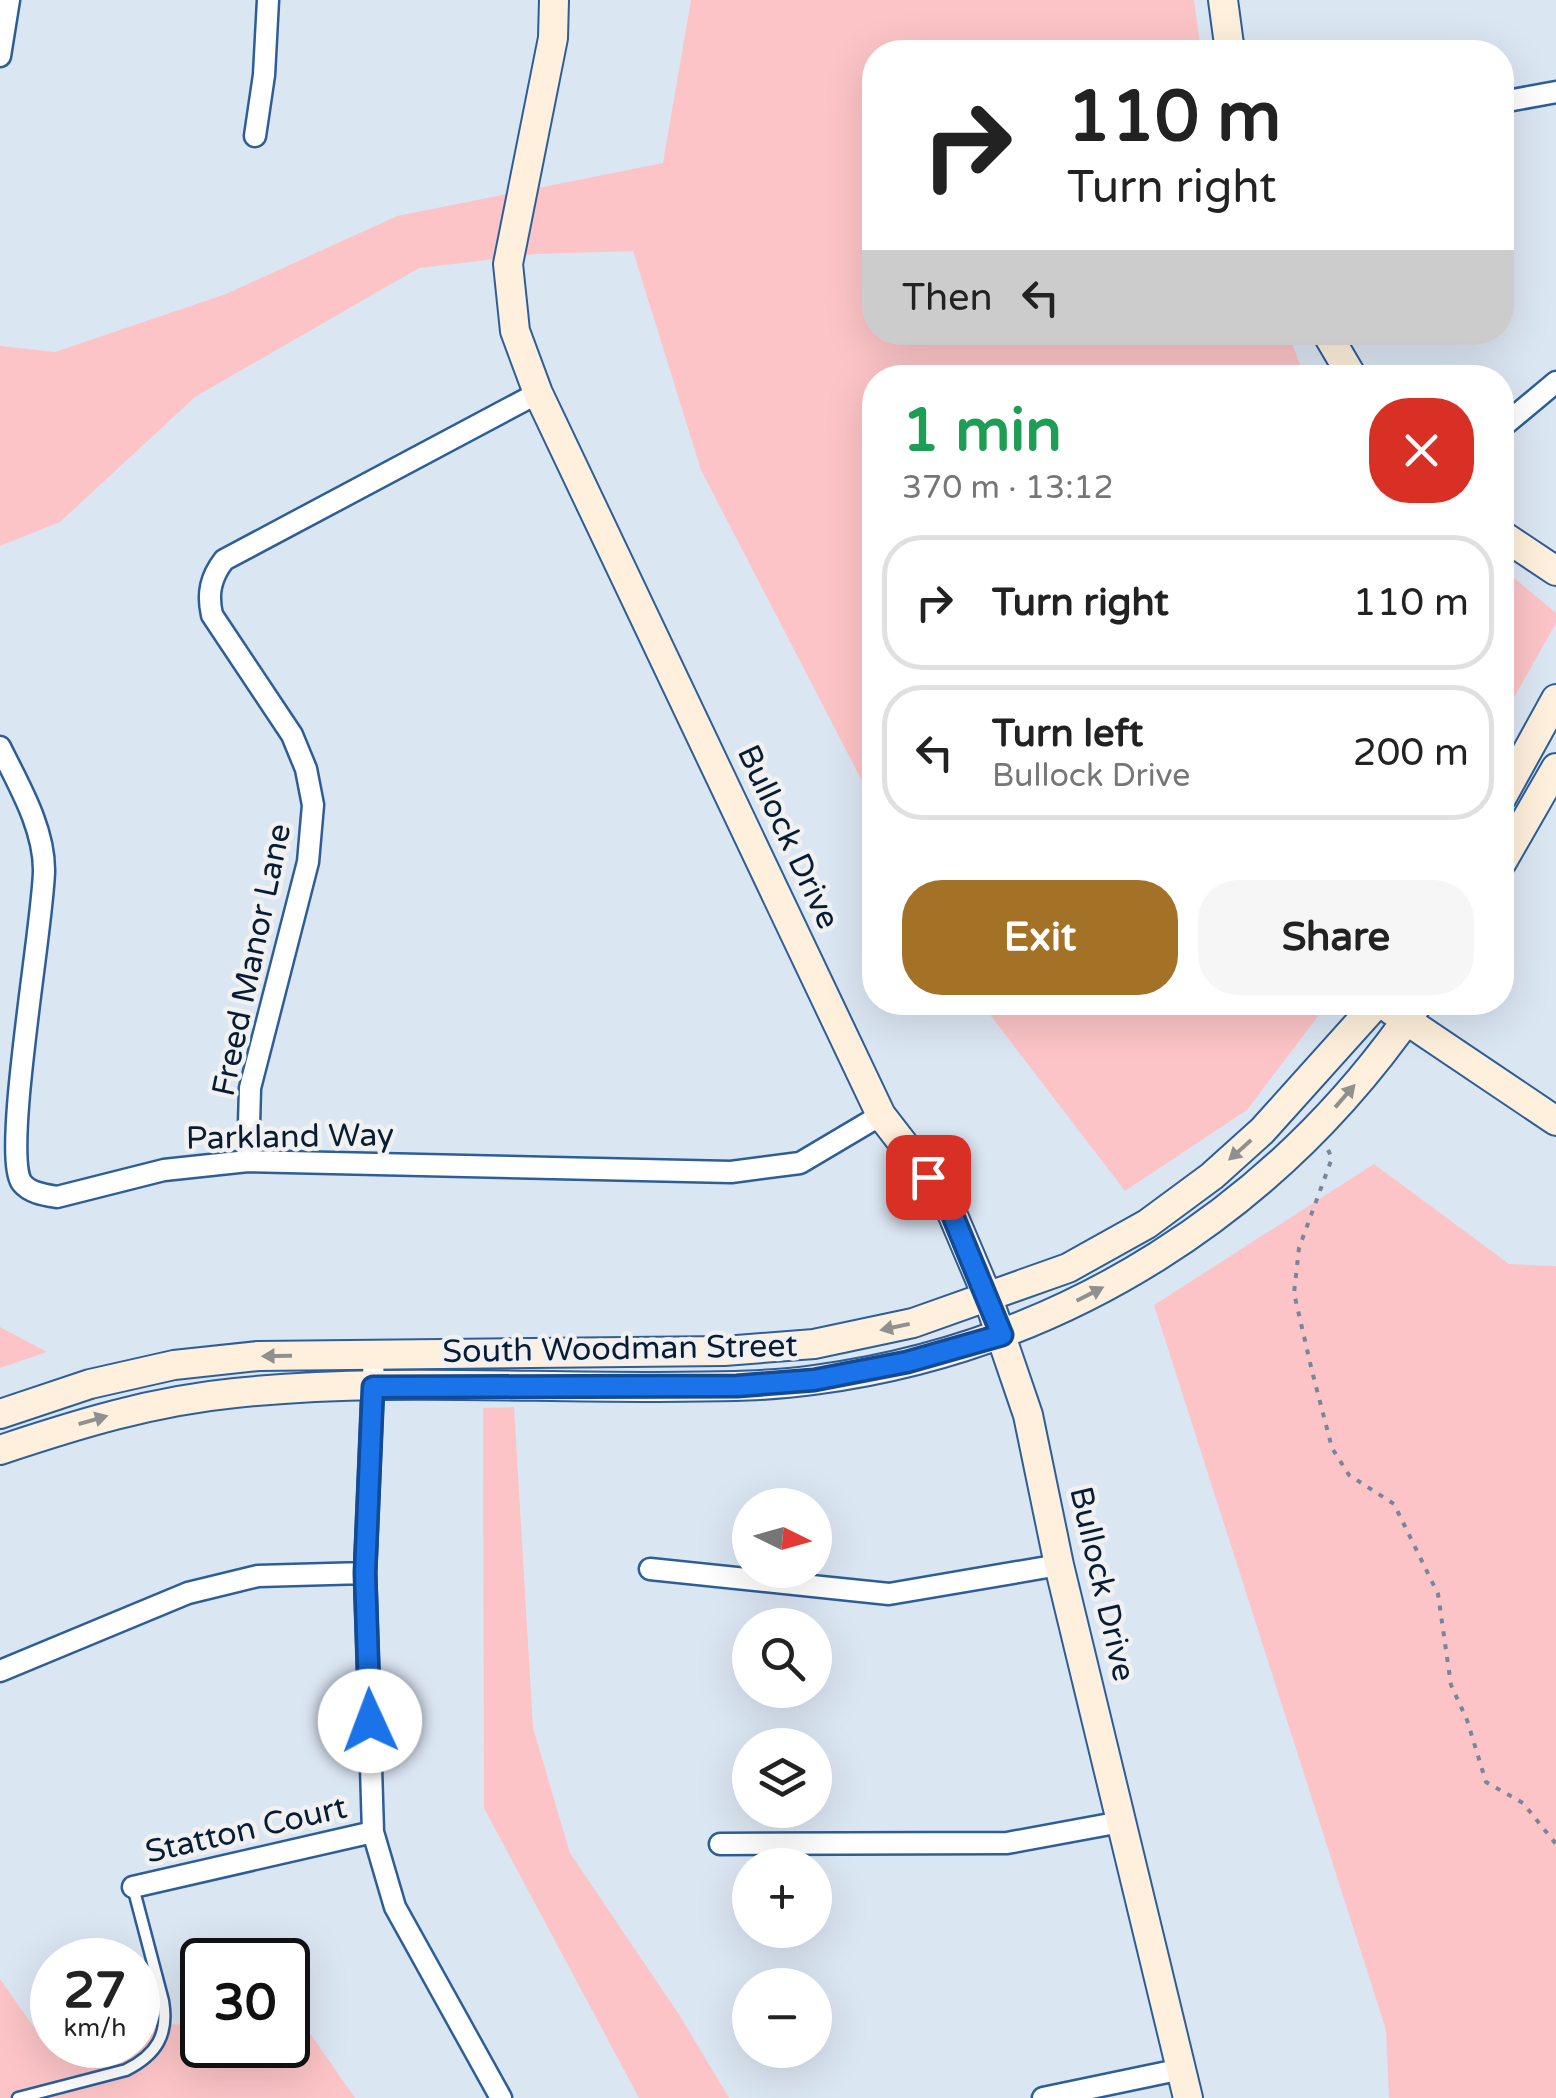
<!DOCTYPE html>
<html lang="en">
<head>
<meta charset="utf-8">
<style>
  :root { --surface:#fff; --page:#f6f6f6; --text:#222; --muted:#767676; --line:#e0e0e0; --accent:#a37227 }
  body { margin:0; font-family:"Varela Round",sans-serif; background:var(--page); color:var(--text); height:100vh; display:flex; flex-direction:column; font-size:38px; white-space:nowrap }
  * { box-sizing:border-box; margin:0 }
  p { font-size:32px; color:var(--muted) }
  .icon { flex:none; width:55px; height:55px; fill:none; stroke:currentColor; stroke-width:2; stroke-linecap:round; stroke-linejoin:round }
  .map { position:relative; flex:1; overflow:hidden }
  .side { position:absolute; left:862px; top:365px; width:652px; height:650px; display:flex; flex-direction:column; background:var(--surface); border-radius:40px; box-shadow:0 10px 40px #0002 }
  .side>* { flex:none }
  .banner { position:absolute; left:862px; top:40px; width:652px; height:305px; border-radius:40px; box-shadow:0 10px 40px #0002; background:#fff; color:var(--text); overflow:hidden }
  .needle { width:65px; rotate:95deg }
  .controls { position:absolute; left:732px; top:1488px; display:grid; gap:20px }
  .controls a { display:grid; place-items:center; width:100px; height:100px; border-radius:50%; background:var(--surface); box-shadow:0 10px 40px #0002; font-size:50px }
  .speed { position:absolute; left:30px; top:1938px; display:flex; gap:20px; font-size:50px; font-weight:700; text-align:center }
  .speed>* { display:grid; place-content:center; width:130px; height:130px; border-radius:50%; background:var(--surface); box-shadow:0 10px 40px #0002; line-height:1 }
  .speed small { font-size:25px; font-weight:400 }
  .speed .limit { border:5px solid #111; border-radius:15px; background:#fff; color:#111 }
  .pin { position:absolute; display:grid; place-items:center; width:85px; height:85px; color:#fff; margin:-42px; border-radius:20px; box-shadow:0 5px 15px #0006 }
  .me { position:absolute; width:110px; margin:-55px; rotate:358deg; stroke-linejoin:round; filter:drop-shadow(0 0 8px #0008) }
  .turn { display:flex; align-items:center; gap:35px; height:210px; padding:0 40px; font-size:45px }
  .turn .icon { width:130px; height:130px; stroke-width:2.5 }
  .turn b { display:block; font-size:70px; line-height:85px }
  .then { display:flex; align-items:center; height:95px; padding:0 40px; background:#0003; gap:20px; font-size:38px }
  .round { display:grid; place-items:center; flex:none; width:105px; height:105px; border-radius:40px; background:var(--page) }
  .head { display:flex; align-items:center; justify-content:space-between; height:170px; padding:0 40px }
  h1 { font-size:60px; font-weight:700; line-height:75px; color:#1e9e55 }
  .cta { display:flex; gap:20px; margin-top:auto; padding:20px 40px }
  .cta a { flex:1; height:115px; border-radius:40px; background:var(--accent); color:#fff; font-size:40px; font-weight:700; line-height:115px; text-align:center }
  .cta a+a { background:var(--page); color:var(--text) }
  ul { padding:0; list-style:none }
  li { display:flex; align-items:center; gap:30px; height:135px; margin:0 20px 15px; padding:0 20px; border:5px solid var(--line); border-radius:40px }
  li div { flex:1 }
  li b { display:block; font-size:38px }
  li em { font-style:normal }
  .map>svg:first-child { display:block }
  .green { fill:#fcc4c7 }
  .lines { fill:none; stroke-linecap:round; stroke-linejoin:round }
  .lane-casing { stroke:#2d5e98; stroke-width:15 }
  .street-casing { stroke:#2d5e98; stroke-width:25 }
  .secondary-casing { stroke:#2d5e98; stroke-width:32 }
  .path { stroke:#778799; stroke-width:4; stroke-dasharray:5 8; stroke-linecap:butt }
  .lane { stroke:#fff; stroke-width:10 }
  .street { stroke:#fff; stroke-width:20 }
  .secondary { stroke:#fef0dc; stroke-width:28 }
  .oneway { fill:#8f9191 }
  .route-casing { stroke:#114b97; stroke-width:25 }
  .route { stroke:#1a73e8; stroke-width:18 }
  .labels { text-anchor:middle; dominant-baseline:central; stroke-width:9; stroke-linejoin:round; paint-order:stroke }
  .street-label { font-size:32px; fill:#081d35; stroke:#f1f1f1 }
</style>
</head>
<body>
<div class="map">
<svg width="1556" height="2098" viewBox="0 0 1556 2098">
  <rect width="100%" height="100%" fill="#dbe6f3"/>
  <path class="green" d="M691,0H1194L1201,52H875V332L1288,333L1305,377L875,378V806L701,470L633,251L537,254L419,268L195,397L60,522L0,546V346L55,352L226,294L397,216L663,163Z
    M1502,568L1556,613V623L1503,717Z
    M981,1003H1328L1247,1110L1125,1191Z
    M1374,1164L1509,1264L1556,1266V2098H1389L1386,2030L1154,1305Z
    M0,1327L47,1352L0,1368Z
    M514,1407L533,1728L570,1853L680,2016L729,2098H639L484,1808L483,1408Z
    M0,1979L33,2026H52V2045H138V2025L202,2024V2045H288V2022H302L355,2098H0Z"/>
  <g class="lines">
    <g class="lane-casing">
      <path id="lane" d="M18,2098L126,2070C156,2055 169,2035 163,2001L133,1887"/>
    </g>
    <g class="street-casing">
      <path id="street" d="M0,56L9,0
        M1502,102L1556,92
        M255,136L264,75L268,0
        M1502,427L1556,382
        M0,747C18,784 44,827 44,870C44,920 1,1157 22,1183C30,1193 45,1195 57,1197L164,1170L248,1161L731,1172L800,1163L881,1115
        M248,1161L250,1088L308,862L313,805L306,769L292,735L212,615C207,593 211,577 224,560L538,393
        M374,1354L365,1573L373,1832L395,1907L501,2098
        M650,1569L889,1594L1059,1565
        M0,1671L188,1593L258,1576L365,1573
        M720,1844L1007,1843L1121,1822
        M133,1887L373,1832
        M1043,2098L1182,2069"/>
    </g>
    <g class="secondary-casing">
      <path id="secondary" d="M554,0L553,38L508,264L515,331L538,393L881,1115L946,1199L988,1298L1028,1415L1059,1565L1188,2098
        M1223,0L1230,52
        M1326,332L1353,378
        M1502,535L1556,571
        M1502,797L1556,699
        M1502,862L1556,768
        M1391,1010L1556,1121
        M0,1414L90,1384L174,1365L258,1356L724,1351L814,1344L913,1323L1068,1268L1147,1224L1212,1176L1262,1131L1378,1002
        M0,1450C78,1424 153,1401 235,1393C369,1379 507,1387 642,1387C699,1386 757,1388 814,1380C1063,1347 1278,1210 1419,1002"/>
    </g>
    <path class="path" d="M1328,1150L1332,1158L1299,1248L1294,1293L1312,1371L1332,1448L1349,1475L1394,1504L1438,1594L1451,1685L1467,1720L1486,1782L1523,1803L1556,1844"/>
    <use href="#lane" class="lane"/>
    <use href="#street" class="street"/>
    <use href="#secondary" class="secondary"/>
  </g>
  <defs><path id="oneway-solid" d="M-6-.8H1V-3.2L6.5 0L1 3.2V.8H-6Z" transform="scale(2.5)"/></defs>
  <g class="oneway">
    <use href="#oneway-solid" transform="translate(1345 1096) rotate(-49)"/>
    <use href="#oneway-solid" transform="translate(1240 1150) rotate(138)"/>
    <use href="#oneway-solid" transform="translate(1090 1294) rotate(-27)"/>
    <use href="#oneway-solid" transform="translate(895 1327) rotate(168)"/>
    <use href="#oneway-solid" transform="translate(277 1356) rotate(179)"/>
    <use href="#oneway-solid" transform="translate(93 1420) rotate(-16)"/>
  </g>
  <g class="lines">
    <g class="route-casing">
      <path id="route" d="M370,1721L365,1573L373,1387L737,1386L814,1380L907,1362L1002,1335L946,1199L928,1177"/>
    </g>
    <use href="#route" class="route"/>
  </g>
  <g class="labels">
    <g class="street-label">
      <text transform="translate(788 837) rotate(65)">Bullock Drive</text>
      <text transform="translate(252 960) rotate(-78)">Freed Manor Lane</text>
      <text transform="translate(290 1137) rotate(-1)">Parkland Way</text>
      <text transform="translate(620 1349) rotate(-1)">South Woodman Street</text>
      <text transform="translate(1102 1584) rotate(77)">Bullock Drive</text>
      <text transform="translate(246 1830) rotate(-13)">Statton Court</text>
    </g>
  </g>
</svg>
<div class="controls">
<a><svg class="needle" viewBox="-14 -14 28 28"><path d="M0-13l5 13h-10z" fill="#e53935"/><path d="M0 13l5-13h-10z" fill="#767676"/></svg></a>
<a><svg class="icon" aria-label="search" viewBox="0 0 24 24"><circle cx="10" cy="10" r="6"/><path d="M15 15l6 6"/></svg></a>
<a><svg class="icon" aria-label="layers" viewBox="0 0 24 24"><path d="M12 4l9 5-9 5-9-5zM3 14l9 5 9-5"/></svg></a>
<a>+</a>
<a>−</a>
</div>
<div class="speed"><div>27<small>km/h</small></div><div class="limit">30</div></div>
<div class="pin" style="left:928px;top:1177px;background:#d93025"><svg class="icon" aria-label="arrive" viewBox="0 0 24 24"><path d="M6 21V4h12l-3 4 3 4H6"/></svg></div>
<svg class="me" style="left:370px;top:1721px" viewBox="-20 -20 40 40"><circle r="19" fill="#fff"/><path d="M0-13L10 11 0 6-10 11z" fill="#1a73e8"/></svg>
<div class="banner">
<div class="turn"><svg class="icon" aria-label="right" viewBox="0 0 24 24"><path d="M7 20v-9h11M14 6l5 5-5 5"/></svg><div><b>110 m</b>Turn right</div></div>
<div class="then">Then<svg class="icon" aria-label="left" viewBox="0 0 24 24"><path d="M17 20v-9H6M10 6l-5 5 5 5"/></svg></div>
</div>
<section class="side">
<div class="head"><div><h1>1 min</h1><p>370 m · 13:12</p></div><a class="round" style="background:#d93025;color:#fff"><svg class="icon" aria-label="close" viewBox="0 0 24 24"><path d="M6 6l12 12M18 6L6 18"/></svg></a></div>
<ul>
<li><svg class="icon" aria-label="right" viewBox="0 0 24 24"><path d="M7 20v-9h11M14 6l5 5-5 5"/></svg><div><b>Turn right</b></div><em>110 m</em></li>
<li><svg class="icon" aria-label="left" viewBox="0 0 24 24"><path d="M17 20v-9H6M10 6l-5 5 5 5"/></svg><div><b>Turn left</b><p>Bullock Drive</p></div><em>200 m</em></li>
</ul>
<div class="cta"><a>Exit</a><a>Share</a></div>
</section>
</div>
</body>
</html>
